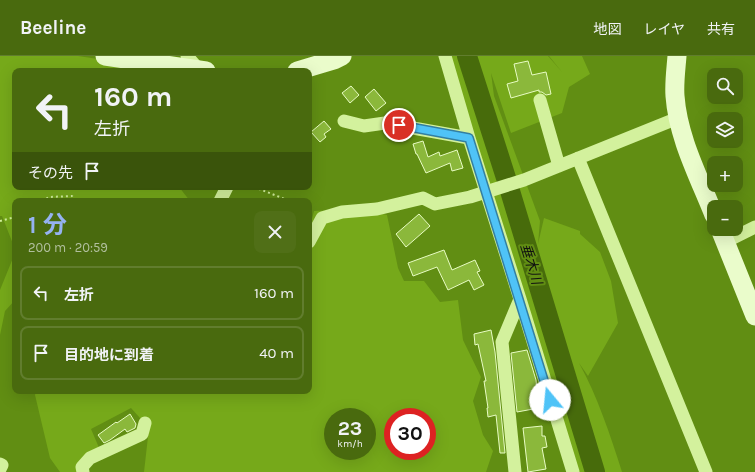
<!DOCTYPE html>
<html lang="ja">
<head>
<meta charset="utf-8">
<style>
  :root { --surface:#496a0e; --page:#506f17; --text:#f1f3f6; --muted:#b1bf9e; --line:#617d2e; --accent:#95b2f1 }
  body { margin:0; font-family:Karla,"Noto Sans JP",sans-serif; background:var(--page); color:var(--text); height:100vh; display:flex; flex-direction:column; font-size:15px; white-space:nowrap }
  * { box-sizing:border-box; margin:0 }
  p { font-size:13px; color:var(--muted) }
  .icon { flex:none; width:22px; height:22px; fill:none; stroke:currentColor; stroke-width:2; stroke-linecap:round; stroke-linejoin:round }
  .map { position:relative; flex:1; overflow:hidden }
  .details { position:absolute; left:12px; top:142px; width:300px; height:196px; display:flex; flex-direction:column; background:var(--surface); border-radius:8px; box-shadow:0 4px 16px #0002 }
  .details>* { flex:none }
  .guide { position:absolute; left:12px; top:12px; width:300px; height:122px; border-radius:8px; box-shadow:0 4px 16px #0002; background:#496a0e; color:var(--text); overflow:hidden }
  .buttons { position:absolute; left:707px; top:12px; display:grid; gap:8px }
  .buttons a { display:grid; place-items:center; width:36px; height:36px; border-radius:8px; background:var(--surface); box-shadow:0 4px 16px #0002; font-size:20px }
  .speed { position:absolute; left:324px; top:352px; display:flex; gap:8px; font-size:20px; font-weight:700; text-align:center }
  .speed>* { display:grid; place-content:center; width:52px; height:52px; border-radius:50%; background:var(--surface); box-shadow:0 4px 16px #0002; line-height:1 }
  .speed small { font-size:10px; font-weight:400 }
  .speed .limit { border:6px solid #d22; background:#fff; color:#111 }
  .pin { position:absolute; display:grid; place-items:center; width:34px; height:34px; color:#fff; margin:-17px; border:2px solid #fff; border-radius:50%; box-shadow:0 1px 4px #0007 }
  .me { position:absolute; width:44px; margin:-22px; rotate:343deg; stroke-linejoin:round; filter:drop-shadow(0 0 3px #0008) }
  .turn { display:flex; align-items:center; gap:14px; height:84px; padding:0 16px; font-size:18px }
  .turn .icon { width:52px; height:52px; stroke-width:2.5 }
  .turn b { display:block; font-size:28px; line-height:34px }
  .then { display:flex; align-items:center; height:38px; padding:0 16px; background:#0003; gap:8px; font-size:15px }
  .round { display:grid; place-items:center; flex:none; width:42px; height:42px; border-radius:8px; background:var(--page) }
  .head { display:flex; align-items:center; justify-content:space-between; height:68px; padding:0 16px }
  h1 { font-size:24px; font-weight:700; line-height:30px; color:var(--accent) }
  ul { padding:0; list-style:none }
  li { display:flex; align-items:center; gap:12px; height:54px; margin:0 8px 6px; padding:0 8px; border:2px solid var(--line); border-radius:8px }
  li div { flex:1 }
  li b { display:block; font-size:15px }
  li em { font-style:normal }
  header { display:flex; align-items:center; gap:24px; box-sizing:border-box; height:56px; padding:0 20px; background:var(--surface); border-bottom:1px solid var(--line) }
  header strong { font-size:19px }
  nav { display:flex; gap:22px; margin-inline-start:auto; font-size:14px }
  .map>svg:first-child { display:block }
  .green { fill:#76a91a; fill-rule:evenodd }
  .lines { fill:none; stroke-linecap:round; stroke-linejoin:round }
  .river { stroke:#476b0b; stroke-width:20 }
  .building { fill:#8bb83b; stroke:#e8fcc4 }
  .path { stroke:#d3f19d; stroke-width:2; stroke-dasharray:2 3; stroke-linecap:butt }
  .street { stroke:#d3f19d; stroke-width:13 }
  .secondary { stroke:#eafccb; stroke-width:19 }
  .route-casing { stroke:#337fa1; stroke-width:10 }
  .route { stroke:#4fc3f7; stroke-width:7 }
  .labels { text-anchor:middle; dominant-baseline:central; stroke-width:4; stroke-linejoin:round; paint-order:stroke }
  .water-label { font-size:14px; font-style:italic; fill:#111; stroke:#618e13 }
</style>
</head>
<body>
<header>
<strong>Beeline</strong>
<nav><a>地図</a><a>レイヤ</a><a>共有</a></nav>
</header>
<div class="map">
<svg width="755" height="416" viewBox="0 0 755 416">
  <rect width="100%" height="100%" fill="#618e13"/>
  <path class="green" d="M0,0H78L178,15H15V131H179L190,145H15V193L2,160H0Z
    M448,0H548L562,16L549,0H582L590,18L569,31L562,57L511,77L491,17L494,40L540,165L538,188L544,162L580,175V178L600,196L611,225L618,267L588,320L579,307C597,339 611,381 622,416H576Z
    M363,153L387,159L398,212L404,225H424L440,246L458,244L463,284L481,321L473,345L483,379L493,395L486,416H144L149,372L131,352L91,373L100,394L84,416H60L50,402L35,339L36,335H309V175L314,155ZM333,361H367V395H333ZM393,361H427V395H393Z
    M15,197V244L5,255L0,279V234Z"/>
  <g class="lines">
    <path class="river" d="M467,0L507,125L595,416"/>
  </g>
  <path class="building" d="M528,5L532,19L546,16L551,38L546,39L542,36H539V34L511,42L507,28L518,25L514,8Z
    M351,30L359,39L350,47L342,37Z
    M374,33L386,47L376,55L365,41Z
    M324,65L331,73L324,78L326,81L320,86L311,76Z
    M423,85L428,101L439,96L440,100L457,94L463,112L452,115L450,107L426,117L417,98H416L413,88Z
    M419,158L430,170L406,191L396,178Z
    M444,194L452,214L475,204L480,215L477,216L484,229L474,234L469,224L448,234L437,211L413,220L408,207Z
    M491,274L495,296L505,397H500L496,359L488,361L487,352H488L484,325H486L478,288L475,289L474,278Z
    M527,294L536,324L537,335H540L544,351L517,356L511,297Z
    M130,358L136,368L135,372L127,376L125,373L110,384L104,387L98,379L116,366L117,367Z
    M542,370V380H545L547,391L542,392L546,413L528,416L523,372Z"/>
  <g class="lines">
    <path class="path" d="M254,131L290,145
      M42,145L49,141L72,140L76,145
      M0,165L15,161"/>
    <path class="street" d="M187,0L200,15
      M445,0L469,82L520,243L502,286L515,416
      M540,44L559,110
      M344,65L364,70L385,67L469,82
      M578,102L706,416
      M220,145L227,131
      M309,186L322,162L342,156L377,153L423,142L435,148L470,141L524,124L678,62
      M725,186L755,171
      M520,243L573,416
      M0,408L2,409L0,413
      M83,416L82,411L90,402L142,378L145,367"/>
    <path class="secondary" d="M105,0L206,15
      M677,0C676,13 674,27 675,40C678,82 699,121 714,159
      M297,15L334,4L342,0
      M720,173L755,260"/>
  </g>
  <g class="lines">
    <g class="route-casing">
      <path id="route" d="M399,69L469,82L550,344"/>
    </g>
    <use href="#route" class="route"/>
  </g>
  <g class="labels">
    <g class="water-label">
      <text transform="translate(531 208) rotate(73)">垂木川</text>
    </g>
  </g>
</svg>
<div class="buttons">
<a><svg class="icon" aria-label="search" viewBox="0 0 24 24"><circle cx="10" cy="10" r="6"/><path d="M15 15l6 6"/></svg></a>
<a><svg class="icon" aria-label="layers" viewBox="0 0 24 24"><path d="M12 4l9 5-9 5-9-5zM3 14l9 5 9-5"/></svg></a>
<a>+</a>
<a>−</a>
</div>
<div class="speed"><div>23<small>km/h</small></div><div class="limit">30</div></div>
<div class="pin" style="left:399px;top:69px;background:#d93025"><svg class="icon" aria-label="arrive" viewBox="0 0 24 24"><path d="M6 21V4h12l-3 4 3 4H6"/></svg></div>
<svg class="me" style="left:550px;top:344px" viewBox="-20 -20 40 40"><circle r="19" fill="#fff"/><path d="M0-13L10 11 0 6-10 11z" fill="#4fc3f7"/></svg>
<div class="guide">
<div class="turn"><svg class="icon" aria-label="left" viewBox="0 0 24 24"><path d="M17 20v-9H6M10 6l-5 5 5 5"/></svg><div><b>160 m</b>左折</div></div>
<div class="then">その先<svg class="icon" aria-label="arrive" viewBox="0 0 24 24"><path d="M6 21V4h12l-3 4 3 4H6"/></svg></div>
</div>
<section class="details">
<div class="head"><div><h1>1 分</h1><p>200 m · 20:59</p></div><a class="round"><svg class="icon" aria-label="close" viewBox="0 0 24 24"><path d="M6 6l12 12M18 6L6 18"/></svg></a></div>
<ul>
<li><svg class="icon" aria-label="left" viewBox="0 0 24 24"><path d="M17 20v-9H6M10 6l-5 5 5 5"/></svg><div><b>左折</b></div><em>160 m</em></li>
<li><svg class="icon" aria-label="arrive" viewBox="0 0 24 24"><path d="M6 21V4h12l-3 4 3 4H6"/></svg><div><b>目的地に到着</b></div><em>40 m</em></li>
</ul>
</section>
</div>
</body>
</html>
